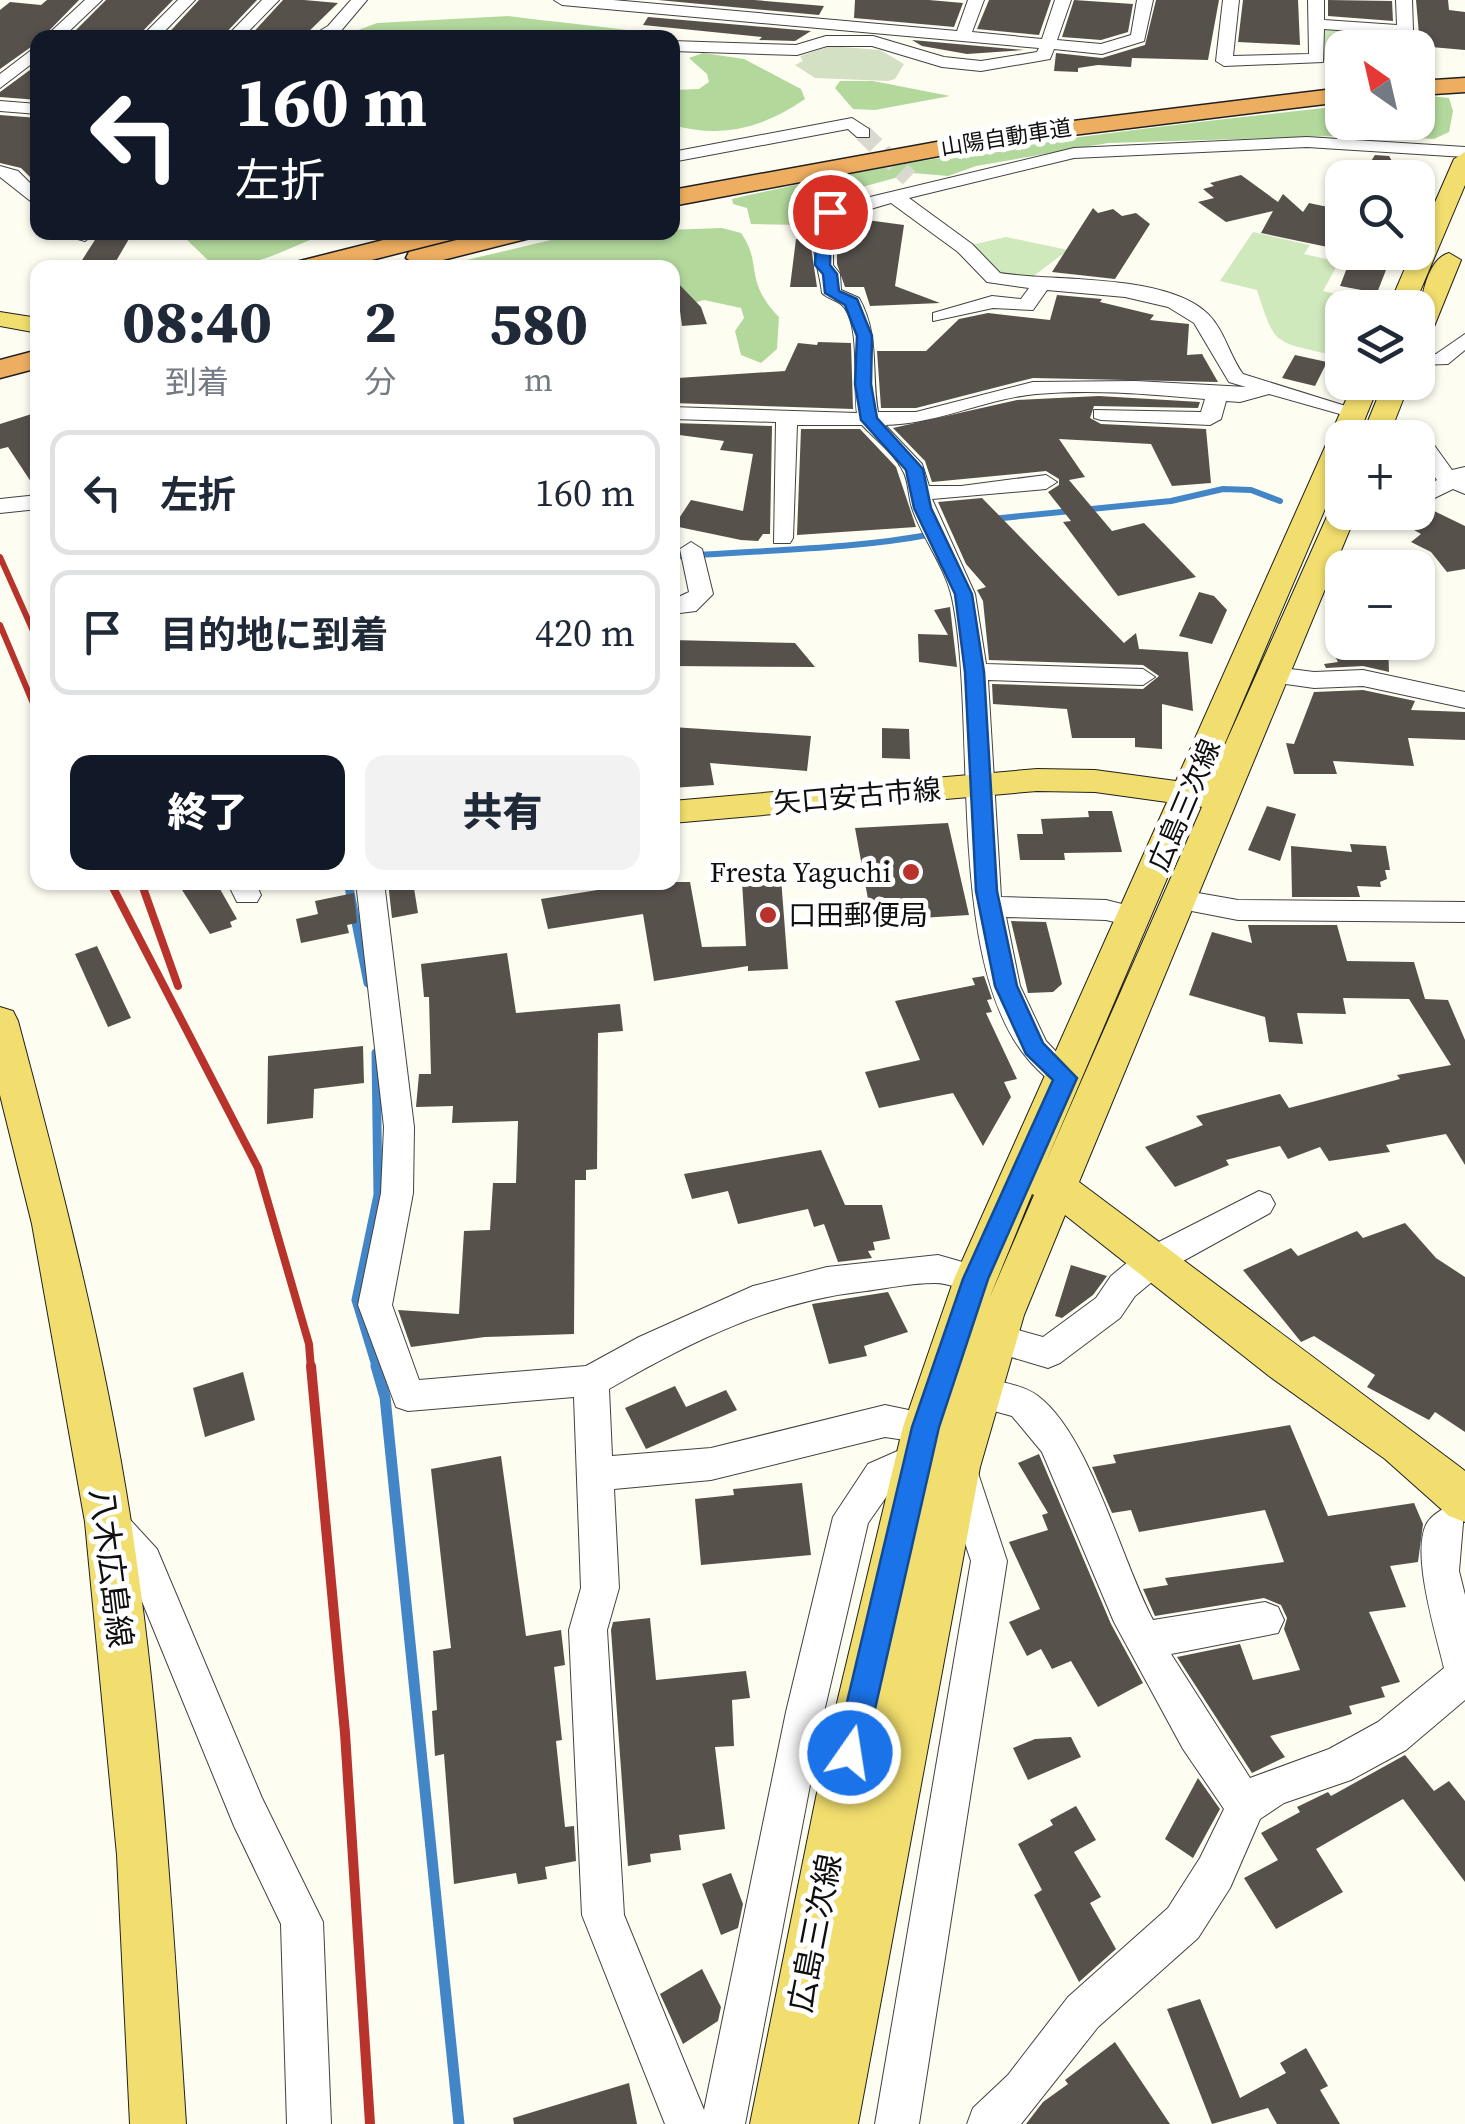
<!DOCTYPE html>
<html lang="ja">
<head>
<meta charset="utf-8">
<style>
  :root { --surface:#fff; --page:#f2f2f3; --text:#1f2937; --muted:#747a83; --line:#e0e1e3; --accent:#111827 }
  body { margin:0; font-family:"Source Serif 4","Noto Sans JP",serif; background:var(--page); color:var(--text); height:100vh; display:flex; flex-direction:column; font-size:38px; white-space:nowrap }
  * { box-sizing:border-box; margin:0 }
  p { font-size:32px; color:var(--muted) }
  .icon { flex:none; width:55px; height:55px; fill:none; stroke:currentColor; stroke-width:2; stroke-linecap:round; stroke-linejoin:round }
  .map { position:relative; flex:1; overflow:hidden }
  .side { position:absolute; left:30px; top:260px; width:650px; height:630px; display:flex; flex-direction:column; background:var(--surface); border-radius:20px; box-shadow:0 2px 8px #0004 }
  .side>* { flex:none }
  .top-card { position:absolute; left:30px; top:30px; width:650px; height:210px; border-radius:20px; box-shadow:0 2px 8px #0004; background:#111827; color:#fff; overflow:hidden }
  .needle { width:65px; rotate:326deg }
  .fabs { position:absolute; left:1325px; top:30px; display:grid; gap:20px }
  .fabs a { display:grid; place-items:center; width:110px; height:110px; border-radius:20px; background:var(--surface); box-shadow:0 2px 8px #0004; font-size:50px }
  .pin { position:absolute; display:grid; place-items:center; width:85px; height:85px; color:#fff; margin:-42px; border:5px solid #fff; border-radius:50%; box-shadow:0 2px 10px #0007 }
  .me { position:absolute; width:110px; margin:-55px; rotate:13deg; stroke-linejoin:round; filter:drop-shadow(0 0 8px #0008) }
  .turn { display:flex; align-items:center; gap:35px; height:210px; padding:0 40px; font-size:45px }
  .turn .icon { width:130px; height:130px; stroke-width:2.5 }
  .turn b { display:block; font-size:70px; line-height:85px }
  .eta { display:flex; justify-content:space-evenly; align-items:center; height:170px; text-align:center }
  .eta b { font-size:60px; font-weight:800; line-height:70px }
  .cta { display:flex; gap:20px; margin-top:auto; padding:20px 40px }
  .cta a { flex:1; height:115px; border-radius:20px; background:var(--accent); color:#fff; font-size:40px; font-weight:800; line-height:115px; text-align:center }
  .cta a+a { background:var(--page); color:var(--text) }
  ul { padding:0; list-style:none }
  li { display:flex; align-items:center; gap:30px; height:125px; margin:0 20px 15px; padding:0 20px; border:5px solid var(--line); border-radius:20px }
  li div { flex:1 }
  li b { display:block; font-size:38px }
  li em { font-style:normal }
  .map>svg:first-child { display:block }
  .green { fill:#cfe8bc }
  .forest { fill:#b2d89c }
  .cemetery { fill:#d4e0c3 }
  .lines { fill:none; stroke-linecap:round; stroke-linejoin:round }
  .stream-far2 { stroke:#4386c7; stroke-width:6 }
  .stream-far1 { stroke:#4386c7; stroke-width:9 }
  .stream { stroke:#4386c7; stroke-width:11 }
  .building { fill:#57514c }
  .minor-tunnel { stroke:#dad9d0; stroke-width:18; stroke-dasharray:18 9; stroke-linecap:butt }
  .minor-casing { stroke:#424242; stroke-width:2 }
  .major-casing { stroke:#202020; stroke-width:2 }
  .highway-casing { stroke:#202020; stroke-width:3 }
  .minor { fill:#fff; fill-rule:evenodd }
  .major { fill:#f2de6e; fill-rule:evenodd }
  .highway { fill:#edae61; fill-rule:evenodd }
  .rail-far2 { stroke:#b9332d; stroke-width:6 }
  .rail-far1 { stroke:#b9332d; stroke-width:8 }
  .rail { stroke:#b9332d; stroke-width:10 }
  .route { fill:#1a73e8; stroke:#114b97; stroke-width:2.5 }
  .poi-dot { fill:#b9332d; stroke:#fff; stroke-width:4 }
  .labels { text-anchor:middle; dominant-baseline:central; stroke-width:10; stroke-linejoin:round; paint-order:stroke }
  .far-street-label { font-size:22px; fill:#0f0f0f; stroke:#fff }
  .street-label { font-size:28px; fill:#0f0f0f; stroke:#fff }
  .poi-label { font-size:28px; fill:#0f0f0f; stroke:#fff; text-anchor:end }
  .near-street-label { font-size:32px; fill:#0f0f0f; stroke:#fff }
</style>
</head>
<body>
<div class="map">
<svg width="1465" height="2124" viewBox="0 0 1465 2124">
  <rect width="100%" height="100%" fill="#fefdf2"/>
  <path class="green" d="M1331,29L1404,34L1410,36L1411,47L1342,48V58L1324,60V31Z
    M1253,232L1310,245L1304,254L1339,262L1323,291L1363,300L1359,307L1342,308V336L1332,355C1274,341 1275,347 1257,290L1220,281Z
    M1006,237L1068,250L1031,278L1002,276L967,246Z"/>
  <path class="forest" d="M509,16C532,20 655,31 663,37H340L377,23Z
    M703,53L744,59L801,89L805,99C763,128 722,139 673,125V90L699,89L709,82L707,74L689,58Z
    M840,81H873L950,96L875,110L853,109L835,88Z
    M1430,96L1449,98L1453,111L1449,132L1434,139L1368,135L1108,143L976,166L948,176L913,173L797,205L801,225L751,224L747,208L733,204L732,199C933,152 1138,128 1342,106V122H1418V98Z
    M722,228L741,233C763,264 743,280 779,317L777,349L761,363L741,355L735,331L744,318L741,308L704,300L673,309L672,268H433L580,233Z
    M148,233V232L327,233C290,247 256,268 215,267L185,238L148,237Z"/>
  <path class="cemetery" d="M831,46L880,50L904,64L895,79L888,81L815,78L795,65L803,61L800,56Z"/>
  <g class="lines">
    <path class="stream-far2" d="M992,519L1171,501L1223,489L1251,490L1280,501
      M672,557C757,550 850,550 933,534"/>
    <path class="stream-far1" d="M348,882L368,983
      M376,1053L378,1195L356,1300L377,1369"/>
    <path class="stream" d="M376,1366L385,1397L459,2124"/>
  </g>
  <path class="building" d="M47,0H79L38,42L0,69V10L10,2L41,5Z
    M106,0H173L136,38H68Z
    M199,0H257L221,38H164Z
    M283,0H304L338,3L302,38H248Z
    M658,0H754L824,6L819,15Z
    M855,0H929L963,3L954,27L854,18Z
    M989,0H1051L1039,35L977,29Z
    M1074,0L1133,4L1128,32L1101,40L1062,37Z
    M1156,0H1219L1208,60L1132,58L1131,67L1098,65L1078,68V72L1054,71L1056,53L1102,58L1145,45Z
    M1243,0H1298L1300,45L1238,42Z
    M1328,0L1392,1L1393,21L1328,16Z
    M1416,0H1448L1449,10L1465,12V50L1420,46Z
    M648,17L811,31L795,41L759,40L762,37L643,25Z
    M912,40L1024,50L967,54L922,46Z
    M38,64V100L0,97V92Z
    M0,115L38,118V185L21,168L0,163Z
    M1375,155L1389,156L1402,178H1360Z
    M1241,175L1278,202L1283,194L1303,212L1309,203L1342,210V250L1261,233L1273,211L1226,222L1198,202L1214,198L1203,189L1214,186L1210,183Z
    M1093,208L1098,213L1113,209L1122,216L1136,213L1150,224L1115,279L1052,272Z
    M852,218L904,225L895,286L940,303L870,306L864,287H845L837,264V241Z
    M100,232H133L112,268H77Z
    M796,239L810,240L817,287H790Z
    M1353,252H1393L1377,293L1340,286Z
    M676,281L701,307L707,324L682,326Z
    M1057,295L1102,299L1100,302L1154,315L1150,320L1189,324L1187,355L1202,354L1218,382L1033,378L916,408H881L877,351H926L959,319L988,313L1050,320Z
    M818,342L851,343L853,409L672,403V382L678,378L785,371L798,343L817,345Z
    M1295,355L1327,362L1315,386L1282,378Z
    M1099,396L1200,402L1198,408L1094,406L1090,418L1101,424L1206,429L1211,483L1172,486L1151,444L1059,439L1085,477L1069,480L1112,531L1144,523L1196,577L1118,596L1063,522L1071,521L1048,492L1059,485V479L1046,471L932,482L925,461L893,428L1017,400Z
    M38,412V491H37L8,447L0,449V424Z
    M672,423L772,426L770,534H763L758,541L741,540L674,526L691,500L743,511L753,454L720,450L724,441L672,434Z
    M801,429H860L896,467L916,527L797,535Z
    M982,498L1124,643L1136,633L1139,649L1188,652L1193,711L1162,704V749L1135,747V738H1072L1067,709L993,704L992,684L1143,689L1159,676L1143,665L989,660L983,601L977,590L986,587L966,564L938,502Z
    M1432,510L1465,526V569L1447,572L1431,552L1411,542L1421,534L1402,523Z
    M1199,592L1214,596L1227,610L1212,644L1179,636Z
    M950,607L957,667L919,662L918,634L948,635L934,610Z
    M672,640L795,643L815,667L672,666Z
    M1328,642H1388L1389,672L1363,666L1326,668L1324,664L1338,662Z
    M1363,690L1415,701L1411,710L1465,712V740L1408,738L1414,766L1333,761L1337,774H1294L1286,743L1294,744L1314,692Z
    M672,727L811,736L807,771L710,763L714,785L672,788Z
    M882,728L909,729L910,759L882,758Z
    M1267,806L1296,814L1280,861L1248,850Z
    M1088,811H1112L1122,852L1064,853L1065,860H1020L1017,834H1043L1041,819L1089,817Z
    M948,823L969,915L872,921L855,828Z
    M1350,844L1386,846L1390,870H1385L1387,879L1380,882L1381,887L1357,886L1360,897H1292L1291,846L1352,852Z
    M780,865L788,969L748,971V966L654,981L643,914L548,929L541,899L610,888L609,882H690L702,947L746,946L741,866Z
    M177,882H216L237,919L230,922L232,927L210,934Z
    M388,882H413L418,913L392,918Z
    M354,893L357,923L347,925L349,933L301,943L296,919L318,914L315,901Z
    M1011,921L1046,922L1062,984L1053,992L1028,993Z
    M1248,925H1337L1347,961L1414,962L1425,999L1448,1000L1465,1040V1165L1446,1134L1386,1145L1390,1152L1329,1161L1320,1147L1288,1159L1280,1146L1226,1160L1229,1165L1175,1187L1145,1147L1203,1125L1196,1116L1280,1094L1289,1108L1400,1079L1397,1075L1451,1065L1409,999L1343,998L1346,1014L1297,1013L1303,1044L1269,1042L1265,1017L1189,995L1212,932L1252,943Z
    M97,946L131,1018L108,1027L75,954Z
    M507,953L516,1013L620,1004L623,1031L598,1033L597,1169L586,1170V1180H575L574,1334L485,1337L411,1347L398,1310L459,1314L464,1231L490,1230L493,1183H516L518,1121L452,1123L453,1106L416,1107L419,1074H431L429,997H424L421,964Z
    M984,976L992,999L987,1000L992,1012L986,1013L1017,1079L1004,1082L1011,1097L983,1146L953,1093L879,1108L865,1072L920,1060L895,1001L975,985L972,978Z
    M363,1046L364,1083L314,1089L313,1118L267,1124L268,1056Z
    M821,1150L845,1205H882L890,1239L873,1242L875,1250L868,1251L872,1258L838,1262L824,1224L814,1227L808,1209L738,1224L728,1191L692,1199L684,1174Z
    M1405,1223L1436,1258L1465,1277V1432L1435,1412L1429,1420L1367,1387L1375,1375L1314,1336L1301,1342L1243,1270L1291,1248L1298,1256L1357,1231L1363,1238Z
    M1071,1265L1107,1276L1093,1295L1062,1318L1055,1316Z
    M888,1292L908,1332L864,1346L867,1356L829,1364L812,1304Z
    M243,1372L255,1420L205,1437L193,1388Z
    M675,1386L686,1407L726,1390L737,1410L646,1449L625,1408Z
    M1290,1425L1328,1516L1414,1503L1423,1524L1418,1562L1390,1566L1406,1607L1369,1612L1400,1682L1381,1687L1385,1697L1349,1706L1352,1714L1270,1736L1285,1757L1252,1773L1177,1657L1240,1644L1253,1680L1300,1670L1284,1629L1287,1618L1281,1605L1264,1598L1155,1616L1143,1589L1168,1585L1165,1578L1284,1562L1265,1510L1139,1532L1131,1510L1112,1513L1092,1467L1116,1463L1113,1455Z
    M1039,1454L1111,1624L1143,1683L1098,1707L1071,1661L1052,1669L1041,1649L1027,1656L1009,1622L1040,1609L1009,1542L1048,1530L1042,1515L1048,1513L1018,1463Z
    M501,1456L526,1636L561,1630L565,1665L554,1667L562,1740L556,1741L565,1827L574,1826L576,1861L545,1867L547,1879L518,1884L516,1873L454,1884L444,1754L435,1756L432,1711L437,1710L433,1651L451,1648L431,1469Z
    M802,1483L811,1555L701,1565L695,1499L734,1495L733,1489Z
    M650,1618L656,1680L746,1671L750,1698L732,1700L734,1746L715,1747L725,1829L679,1835L681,1850L650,1854L651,1862L628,1866L611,1630L613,1622Z
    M1071,1737L1081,1757L1028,1780L1013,1748L1035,1739Z
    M1405,1755L1434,1791L1449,1781L1465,1801V1882L1403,1799L1316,1849L1343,1892L1276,1929L1244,1878L1278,1860L1261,1833L1300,1812L1297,1807L1328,1792L1331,1796Z
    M1198,1778L1220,1809L1193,1858L1165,1839Z
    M1076,1806L1096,1840L1074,1852L1101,1897L1090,1903L1116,1949L1079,1982L1034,1895L1042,1890L1018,1844L1053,1825L1050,1820Z
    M731,1873L743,1904L738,1928L721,1935L702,1884Z
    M702,1969L721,2007L718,2021L683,2044L660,1994Z
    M1200,1999L1240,2098L1286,2073L1280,2063L1306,2048L1328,2086L1320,2090L1340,2124H1277L1268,2108L1212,2124L1167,2009Z
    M1115,2042L1170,2124H1026L1043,2102L1068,2084L1065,2080Z
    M629,2083L637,2124H514L513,2118Z"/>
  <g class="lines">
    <path class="minor-tunnel" d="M863,133L909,178"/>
    <g class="minor-casing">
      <path id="minor" d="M85,0H102L62,38H44Z
        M178,0H195L158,38H140Z
        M262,0H279L242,38H225Z
        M351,0H367L340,32L308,38L328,26Z
        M554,0H613L957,31L968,0H984L972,32L1042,39L1055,0H1071L1057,40L1101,44L1131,35L1137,0H1153L1144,41L1102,54L1054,49L1050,59L981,71L942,67L872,46H827L797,55L672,51V41L796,45L826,36H873L944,57L981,61L1037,52L1039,48L562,5Z
        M1223,0H1239L1233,56L1309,54L1308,0H1324V20L1397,25L1396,0H1412L1413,30L1405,35L1324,29L1323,62L1224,66L1216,61Z
        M38,45V59L0,88V74Z
        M0,101L38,104V114L0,111Z
        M852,118L869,129V137H857L848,129L672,162V152Z
        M1307,137L1465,147V157L1307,147L1074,158L909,198L972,244L1000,273C1054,282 1166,273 1208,314C1225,331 1229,355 1243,374L1365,412L1354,418L1269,394L1240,402L1226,401L1221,419L1210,425L1101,420L1094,418V410L1201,412L1205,399C1149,394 1092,389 1036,394C984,399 938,424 885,425L922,464L929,486H961L1046,475L1057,482L1046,489L932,499L975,594L986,664L1143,669L1155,677L1143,685L988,680L1001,897L1106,900L1146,910L1150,917L1136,927L1106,920L1006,917L1020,986L1046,1041L1081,1078L1077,1086C1059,1092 1051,1082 1038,1070C941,978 979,725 952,598C945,566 922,538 912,508C908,496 909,481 903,471C895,454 875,439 862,425H797L793,538L790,543H774L776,422L672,419V407L857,413C853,386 861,322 842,305C837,300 828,299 822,293C819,264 803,235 824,208L1074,148ZM891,203L958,252L987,282L1029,288L1021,299L992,296L933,313V321L993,308L1033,310L1047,290L1125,297L1168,307L1194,323L1229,382L1246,387L1136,381L1033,382L916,412H878C871,372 880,335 859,298L841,290L840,274L833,265V220Z
        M0,166L18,171L38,191V207L0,177Z
        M77,232H96L85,241L78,239Z
        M1465,334V350L1448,364L1418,365V353L1436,354Z
        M1418,433L1426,434L1452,470L1465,467V494L1453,489L1418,506V490L1437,480L1418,453V438H1408Z
        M1316,492L1342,498V512L1308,504V494Z
        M38,495V509L0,513V499Z
        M691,542L702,549L713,594L696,611L672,614V600L689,592L680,549Z
        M1274,667L1314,672L1363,670L1465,692V708L1363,686L1314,688L1265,681L1262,675Z
        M227,882H255L261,895L257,902H237Z
        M356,882H384L414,1127L413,1193L392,1305L419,1380L586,1366L639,1337L753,1286L827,1267L938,1255L987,1269L991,1279L987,1289C968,1295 954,1283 935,1283C912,1283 888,1288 866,1291C772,1301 690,1342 609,1389L612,1456L711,1448L885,1405L937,1416L943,1427L937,1438L925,1443L885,1437L711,1480L614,1489L619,1588L607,1630L624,1915L704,2110L786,1712L833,1517L868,1464L918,1442L931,1447L936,1458L931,1469L894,1486L868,1523L824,1712L745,2124H665L582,1915L569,1630L581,1588L574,1397L408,1411L396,1407L358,1305L381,1193L384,1127Z
        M1181,890L1238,900L1465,902V922L1238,920L1171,907L1167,900L1171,893Z
        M1259,1191L1270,1195L1275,1204L1270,1213L1165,1271L1135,1296L1120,1318L1060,1363L1048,1368L984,1349L979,1339L984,1329L996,1324L1043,1337L1096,1298L1111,1276L1141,1251Z
        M980,1378C999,1382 1022,1384 1038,1396C1090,1435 1121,1560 1153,1620L1265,1602L1278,1607L1284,1620L1278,1633L1171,1654L1250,1778L1329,1749L1378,1722L1444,1668C1437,1637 1407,1543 1430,1519C1438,1510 1454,1503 1465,1499L1459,1571L1465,1595V1700L1406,1750L1351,1780L1284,1803L1260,1819L1230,1888L1198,1938L1098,2027L1021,2124H967L973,2108L1008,2075L1068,1997L1168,1908L1200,1858L1224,1809L1183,1749L1114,1622L1042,1452L1012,1416L968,1404L963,1393L968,1382Z
        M959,1454L972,1459L977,1470L1007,1561L919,2124H875L971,1561L941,1470L946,1459Z
        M110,1507L123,1512L157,1549L262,1798L323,1922L331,2124H287L281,1924L234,1826L130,1572L92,1524L97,1512Z"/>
    </g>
    <g class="major-casing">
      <path id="major" d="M1465,152V185L1413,308H1388L1412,252H1418V241L1454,159Z
        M1449,253L1461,260L1431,334L1418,341C1418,319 1422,260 1449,253Z
        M0,312L38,318V333L0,326Z
        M1354,382H1380L1357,438H1342V469L1207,785L1329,512L1342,504V512H1357L1079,1182L1460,1467L1465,1471V1522L1449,1516L1385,1459L1269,1376L1065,1215L1024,1315L980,1467L858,2124H750L825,1753L903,1427L954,1279L1167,802L1095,792L1037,791L672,823V801L1037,769L1095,770L1176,781ZM1198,806L1202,807L1045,1164ZM1032,1194L1034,1195L989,1299Z
        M1384,382H1410L1388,438H1361Z
        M0,1007L13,1011L18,1021C62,1186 105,1353 131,1522C161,1721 173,1923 186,2124H130L117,1855L85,1522L32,1224L0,1095Z"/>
    </g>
    <g class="highway-casing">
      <path id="highway" d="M1465,78V92L1418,95V81Z
        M1342,88V102L1008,143L672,206V190L1008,129Z
        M415,232H462L458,238L340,268H293L296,262Z
        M488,232H534L530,238L419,266L406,258L409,252Z
        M38,350V368L0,378V360Z"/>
    </g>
    <use href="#minor" class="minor"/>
    <use href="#major" class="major"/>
    <use href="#highway" class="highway"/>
    <path class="rail-far2" d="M0,557L38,642
      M0,625L38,715"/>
    <path class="rail-far1" d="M110,882L258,1168L309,1344L311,1369
      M141,882L178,986"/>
    <path class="rail" d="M311,1366L345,1733L370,2124"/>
  </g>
  <path class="route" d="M825,209L836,212L831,220L830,265L837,274L839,291L857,299L872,336L871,384L877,418L923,469L931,508L972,594L984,672L997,891L1017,986L1043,1043L1077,1078L988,1279L939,1427L865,1753L860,1763L850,1768L839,1763L835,1753L912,1427L963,1279L1053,1080L1026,1054L995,986L976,891L965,672L955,594L914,508L906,470L861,420L855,384L857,336L845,305L825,293L823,274L815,265L817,220Z"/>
  <g class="poi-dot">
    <circle cx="911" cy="872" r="10"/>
    <circle cx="768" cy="915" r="10"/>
  </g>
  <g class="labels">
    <g class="far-street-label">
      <text transform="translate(1006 137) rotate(-9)">山陽自動車道</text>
    </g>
    <g class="street-label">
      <text transform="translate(857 796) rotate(-5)">矢口安古市線</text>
      <text transform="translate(1184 805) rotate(-67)">広島三次線</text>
    </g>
    <g class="poi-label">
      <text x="891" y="872">Fresta Yaguchi</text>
      <text x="788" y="915" text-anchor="start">口田郵便局</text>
    </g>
    <g class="near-street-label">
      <text transform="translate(111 1568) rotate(83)">八木広島線</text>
      <text transform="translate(815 1933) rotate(-79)">広島三次線</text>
    </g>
  </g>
</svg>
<div class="fabs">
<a><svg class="needle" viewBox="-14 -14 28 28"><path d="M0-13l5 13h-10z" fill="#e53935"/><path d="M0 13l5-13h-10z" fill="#747a83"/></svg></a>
<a><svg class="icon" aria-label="search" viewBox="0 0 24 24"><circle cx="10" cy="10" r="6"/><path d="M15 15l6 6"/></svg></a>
<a><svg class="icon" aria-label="layers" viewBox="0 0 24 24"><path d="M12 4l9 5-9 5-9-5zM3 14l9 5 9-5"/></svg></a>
<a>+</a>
<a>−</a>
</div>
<div class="pin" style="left:830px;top:212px;background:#d93025"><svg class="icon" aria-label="arrive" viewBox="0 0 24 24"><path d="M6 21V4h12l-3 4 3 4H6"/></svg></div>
<svg class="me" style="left:850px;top:1753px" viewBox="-20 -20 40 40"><circle r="17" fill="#1a73e8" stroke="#fff" stroke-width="3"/><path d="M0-11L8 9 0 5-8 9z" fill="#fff"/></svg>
<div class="top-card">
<div class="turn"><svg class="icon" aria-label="left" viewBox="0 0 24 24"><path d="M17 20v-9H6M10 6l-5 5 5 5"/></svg><div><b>160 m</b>左折</div></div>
</div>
<section class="side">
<div class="eta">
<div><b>08:40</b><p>到着</p></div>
<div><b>2</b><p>分</p></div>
<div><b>580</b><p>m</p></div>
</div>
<ul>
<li><svg class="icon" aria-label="left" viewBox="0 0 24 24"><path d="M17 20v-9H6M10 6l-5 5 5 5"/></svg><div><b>左折</b></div><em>160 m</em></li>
<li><svg class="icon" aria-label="arrive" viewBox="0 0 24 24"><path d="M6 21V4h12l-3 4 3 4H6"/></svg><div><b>目的地に到着</b></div><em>420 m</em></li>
</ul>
<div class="cta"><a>終了</a><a>共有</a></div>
</section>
</div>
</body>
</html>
